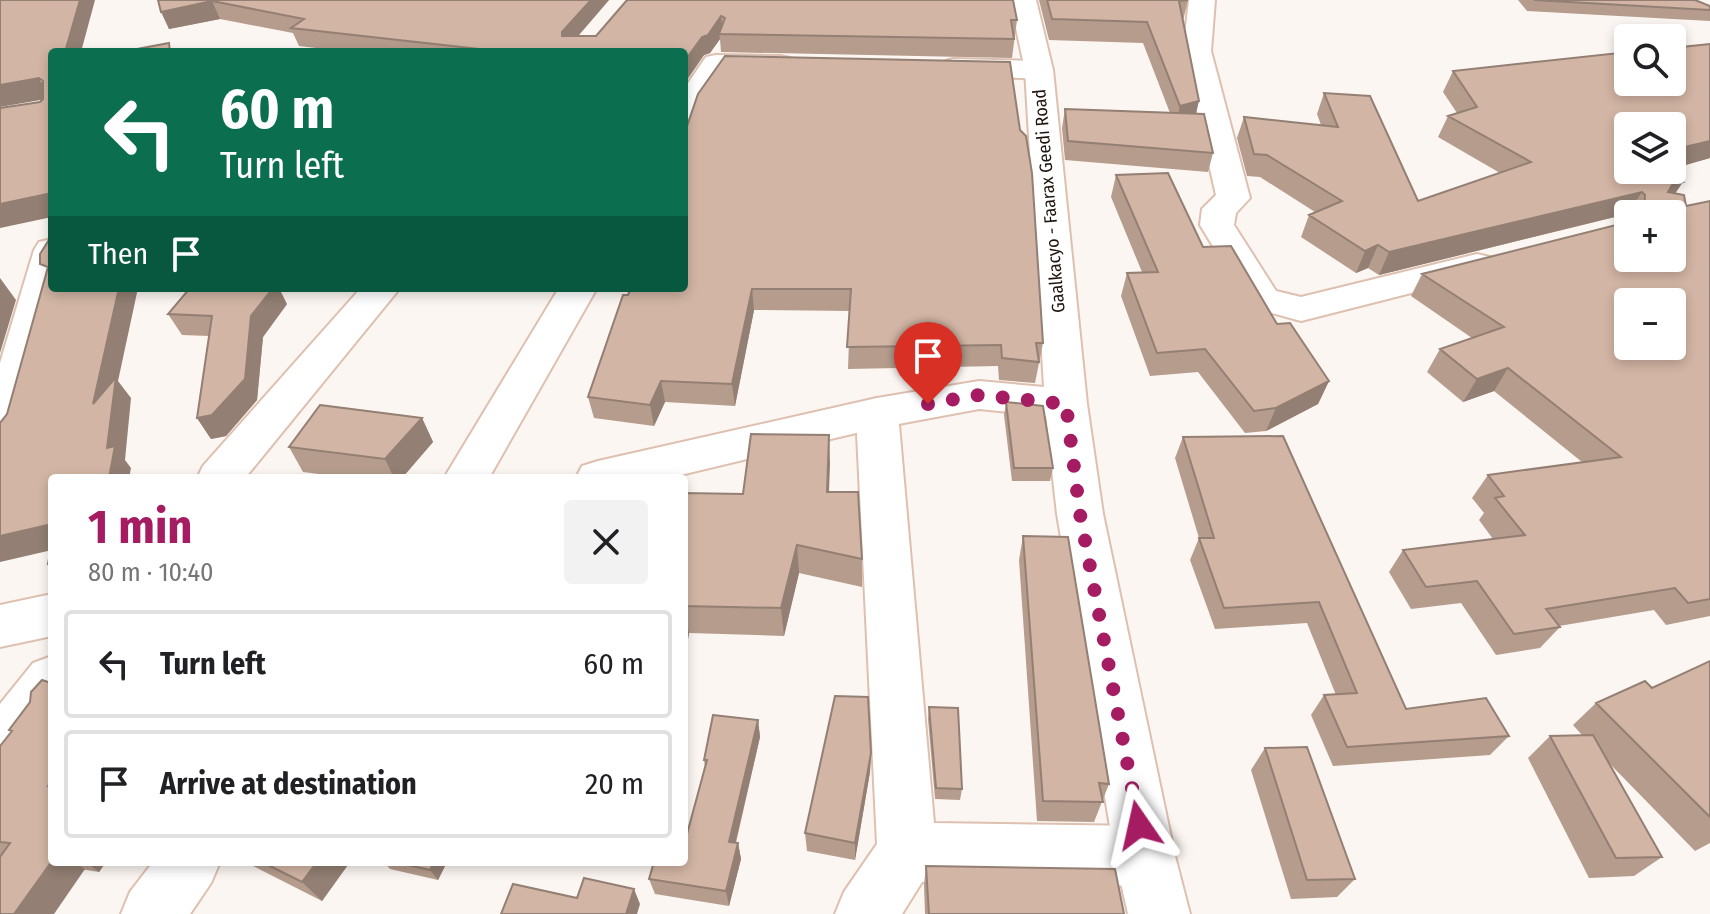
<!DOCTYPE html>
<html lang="en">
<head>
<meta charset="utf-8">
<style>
  :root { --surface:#fff; --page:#f2f2f2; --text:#202124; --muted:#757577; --line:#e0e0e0; --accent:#a51c63 }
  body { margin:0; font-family:"Fira Sans Condensed",sans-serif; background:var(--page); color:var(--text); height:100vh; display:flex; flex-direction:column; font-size:30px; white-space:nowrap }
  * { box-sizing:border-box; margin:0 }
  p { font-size:26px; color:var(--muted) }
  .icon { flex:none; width:44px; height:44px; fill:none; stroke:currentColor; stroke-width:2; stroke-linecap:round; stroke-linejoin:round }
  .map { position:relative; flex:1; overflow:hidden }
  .side { position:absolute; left:48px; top:474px; width:640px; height:392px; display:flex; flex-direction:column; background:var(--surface); border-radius:8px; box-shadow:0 4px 12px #0003 }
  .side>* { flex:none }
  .guide { position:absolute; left:48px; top:48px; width:640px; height:244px; border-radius:8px; box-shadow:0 4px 12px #0003; background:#0b6e4f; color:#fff; overflow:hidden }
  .tools { position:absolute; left:1614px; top:24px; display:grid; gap:16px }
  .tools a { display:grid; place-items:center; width:72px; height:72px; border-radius:8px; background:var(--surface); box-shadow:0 4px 12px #0003; font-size:40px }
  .pin { position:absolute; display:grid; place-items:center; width:68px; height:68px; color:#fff; margin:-82px -34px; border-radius:50% 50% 50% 0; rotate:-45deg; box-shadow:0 0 8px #0007 }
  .pin .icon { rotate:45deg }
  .me { position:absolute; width:88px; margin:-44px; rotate:349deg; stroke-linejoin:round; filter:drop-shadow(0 0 6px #0008) }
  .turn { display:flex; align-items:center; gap:28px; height:168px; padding:0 40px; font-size:36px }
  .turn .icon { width:104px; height:104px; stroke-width:2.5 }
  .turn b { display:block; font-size:56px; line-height:68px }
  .then { display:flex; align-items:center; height:76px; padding:0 40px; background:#0003; gap:16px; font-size:30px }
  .round { display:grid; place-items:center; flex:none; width:84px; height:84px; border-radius:8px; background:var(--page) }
  .head { display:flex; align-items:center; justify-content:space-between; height:136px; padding:0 40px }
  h1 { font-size:48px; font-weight:700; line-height:60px; color:var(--accent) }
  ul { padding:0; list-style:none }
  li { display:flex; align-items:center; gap:24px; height:108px; margin:0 16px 12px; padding:0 24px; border:4px solid var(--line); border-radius:8px }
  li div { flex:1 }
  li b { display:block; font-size:30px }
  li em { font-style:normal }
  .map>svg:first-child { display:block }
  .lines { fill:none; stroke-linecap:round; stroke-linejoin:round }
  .street-casing { stroke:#dec0b0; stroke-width:4 }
  .secondary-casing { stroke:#dec0b0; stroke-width:4 }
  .street { fill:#fff; fill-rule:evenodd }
  .secondary { fill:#fff; fill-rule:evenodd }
  .wall { fill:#b59c8d }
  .shaded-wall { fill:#937f73 }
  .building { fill:#d2b5a4; stroke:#937f73; stroke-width:2; fill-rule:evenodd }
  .route { stroke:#a51c63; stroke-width:14; stroke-dasharray:0 25.2 }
  .labels { text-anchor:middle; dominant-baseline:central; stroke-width:7; stroke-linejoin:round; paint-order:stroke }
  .far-street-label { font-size:18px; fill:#1e130d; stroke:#fff }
</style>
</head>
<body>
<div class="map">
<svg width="1710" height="914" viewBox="0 0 1710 914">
  <rect width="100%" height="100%" fill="#fcf6f2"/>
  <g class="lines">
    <g class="street-casing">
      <path id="street" d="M1189,0H1215L1211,51L1250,198L1236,213L1234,225L1276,291L1301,297L1477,254L1490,257L1495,265L1490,273L1301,321L1250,307L1200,225L1202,209L1216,195L1183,51Z
        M716,55L780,56L790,58L794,64L790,70L725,72L695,117L684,120V89L706,57Z
        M953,59L1039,61L1049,64L1053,70L1049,76L1039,79L943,74L939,68L943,62Z
        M52,239V288H60L22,435L15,446L0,450V363L34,250L39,242Z
        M361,288H400L245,478H197L203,466Z
        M559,288H597L489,478H444Z
        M877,398L892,403L898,413L934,823L1145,826L1166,835L1175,856L1166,877L1145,886L922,882L902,914H835L844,892L877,844L856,413L862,403Z
        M52,656V721L20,765L0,773V704L33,663Z
        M153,862H220L211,883L190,914H121L130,892Z"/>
    </g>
    <g class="secondary-casing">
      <path id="secondary" d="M1010,0H1036L1053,70L1087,404L1103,514L1175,856L1190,914H1128L1115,856L1057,514L1046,416L979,409L877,428L668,478H576L582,466L598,461L877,398L979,381L1044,387L1025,70Z
        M52,594V636L0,647V605Z"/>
    </g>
    <use href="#street" class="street"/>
    <use href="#secondary" class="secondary"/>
  </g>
  <path class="wall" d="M158,0H609L578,36H596L627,0L1017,20L1012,58L721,52L720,39L710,53L704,55L684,84V52H350L299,46L293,33L220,19L169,29Z
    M1039,0H1188L1183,21L1196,114L1213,153L1208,172L1065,160L1062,128L1065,109L1170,113L1143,43L1049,40Z
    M1518,0H1695L1710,6V21L1527,11Z
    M1710,44V158L1663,171L1675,193L1686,206L1710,201V616L1666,625L1654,610L1559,626L1560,627L1540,648L1496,655L1461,603L1411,609L1389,572L1403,550L1493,539L1479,520L1484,513L1472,498L1488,475L1582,462L1494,391L1463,402L1427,372L1440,349L1472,338L1411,296L1422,274L1672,214H1627L1379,275L1368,268L1356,273L1301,237L1309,215L1315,212L1260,177L1247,176L1237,138L1244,117L1321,125L1317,114L1324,93L1418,201L1500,173L1438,137L1448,116L1457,113L1443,92L1453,71Z
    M684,135L1043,343L1035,383L999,380L998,366L848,369L850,311L754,310L735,406L665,402L654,426L594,418L588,397L628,295L684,288Z
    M1116,175L1203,247L1277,324L1329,381L1318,404L1266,431L1245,433L1198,372L1150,376L1121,296L1127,273L1142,272L1111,197Z
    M287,304L263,337L257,400L226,436L211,439L197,418L209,336L182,335L168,314Z
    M1006,402L1053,468L1050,481H1012L1004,415Z
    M422,418L433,442L402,478H351L303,472L289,447Z
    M829,435V492L862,559V587L799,573L784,636L689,633L684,664V493L743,494Z
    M1183,437L1406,709L1509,736L1490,755L1333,766L1311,715L1324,695H1336L1307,623L1215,629L1190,560L1199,538L1175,458Z
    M1023,536L1109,784L1094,822L1037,821L1019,560Z
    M1710,661V843L1695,851L1609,763L1662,857L1634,876L1589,878L1528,758L1550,736L1582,735L1573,725L1596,703L1652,688Z
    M51,683L52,862H106L99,872L0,856V746L11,731L9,730Z
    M929,707L962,789L960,800L935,799L928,719Z
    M758,720L760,737L736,843H738L741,859L729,906L655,894L649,879L687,834L705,767L704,760Z
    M1265,748L1355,879L1337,897L1291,899L1251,770Z
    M871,753L870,772L855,860L807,851L805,833Z
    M245,862H350L322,901Z
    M384,862H447L438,880L390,869Z
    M926,866L1124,914H925L924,885Z"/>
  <path class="shaded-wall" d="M80,0H95L81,52H65Z
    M591,0H609L566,50L562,32Z
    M212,1L220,19L169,29L161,12Z
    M721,16L723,34H719L720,39L710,53L704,55L684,84V62L702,37Z
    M39,78L52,98L0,107V85Z
    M1199,101L1194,122L1175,127L1180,106Z
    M1710,141V158L1672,169V150Z
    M1683,182L1668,204L1658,207L1672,185Z
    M1642,192L1627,214L1379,275L1389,252Z
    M52,193V217L0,228V204Z
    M1378,245L1368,268L1356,273L1365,251Z
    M0,278L16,300L0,353Z
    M119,288H138L118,381L131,398L125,460L131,468L129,478H109L107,448L93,404Z
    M254,288H279L287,304L263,337L257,400L226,436L211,439L197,418Z
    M752,289L754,310L735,406L732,384Z
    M1508,368L1494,391L1463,402L1477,379Z
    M661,381L665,402L654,426L650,405Z
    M1329,381L1318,404L1266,431L1276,408Z
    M422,418L433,442L402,478H394L385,459Z
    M829,435L830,464L828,521L827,492Z
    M52,524V550L0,562V536Z
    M797,545L799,573L784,636L781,608Z
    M684,610L689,633L684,664Z
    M758,720L760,737L732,857L729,842Z
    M871,753L870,772L855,860V843Z
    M738,843L741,859L729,906L726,891Z
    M52,862H74L85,869L54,914H14Z
    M86,862H106L99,872Z
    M317,862H350L322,901L302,882Z
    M434,862H447L438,880L430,870Z
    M634,889L640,904L637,914H626Z"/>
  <path class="building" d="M0,0H80L65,52H52V193L0,204V108L40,102L43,99V81L39,78L0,85Z
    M158,0H591L562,32V36H596L627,0H1013L1017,20H1011L1014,39L719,34L725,18L721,16L708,35L702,37L684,62V52H506L291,28L304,19L212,1L161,12Z
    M1047,0H1188L1179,1L1199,101L1180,106L1147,22L1052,19Z
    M1534,0H1695L1710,6V10Z
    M169,43L170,52H121Z
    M1710,44V141L1672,150V126H1628V170H1662L1683,182L1672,185L1668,192L1684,195L1686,206L1710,201V599L1688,603L1675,588L1546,609L1560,627L1514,634L1477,581L1426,587L1403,550L1525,535L1495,498L1504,496L1488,475L1621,457L1508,368L1477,379L1440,349L1504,327L1422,274L1628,222V258H1672V214H1644L1645,195L1642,192L1389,252L1378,245L1365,251L1309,215L1342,201L1267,155L1254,154L1244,117L1338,127L1324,93L1370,96L1418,201L1531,162L1448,116L1477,107L1453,71L1628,52V82H1672V48ZM1628,302H1672V346H1628Z
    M725,56L1010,62L1020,130L1026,136L1032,173L1043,343H1036L1039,362L1002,358L1001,345L847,347L851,289H752L732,384L661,381L650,405L588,397L623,295H628L631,288H684V135L698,94Z
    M1065,109L1204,114L1213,153L1068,141Z
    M1168,173L1203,247L1231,246L1277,324L1290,323L1329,381L1276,408L1254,411L1205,349L1157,353L1127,273L1158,272L1116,175Z
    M52,235V288H119L93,404L116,377L107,448L115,446L109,478H52V524L0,536V423L7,414L48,267L40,264V254Z
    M190,288H273L251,316L245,379L212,415L197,418L212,316L168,314Z
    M1006,402L1043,406L1053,468H1014Z
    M320,405L422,418L385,459L289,447Z
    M751,434L829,435L827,492H858L862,559L797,545L781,608L684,606V493L743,494Z
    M1283,436L1406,709L1486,698L1509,736L1347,747L1324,695L1357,693L1319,602L1224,608L1199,538H1214L1183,437Z
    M1023,536L1068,537L1109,784L1099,783L1103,802L1043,801Z
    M52,544V563L48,564Z
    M1710,661V817L1596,703L1645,681L1652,688Z
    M42,680L51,683L52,681V781L48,786L52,787V861L14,914H0V857L10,843L0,842V746L12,731L9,730L30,702L31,692Z
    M835,696L868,697L871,753L855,843L805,833Z
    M929,707L958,708L962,789L936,788Z
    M713,715L758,720L729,842L738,843L726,891L649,879L654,862H684V834H687L707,760H704Z
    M1593,735L1662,857L1616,858L1550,736Z
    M1307,747L1355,879L1307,880L1265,748Z
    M262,862H317L302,882Z
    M395,862H434L430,870Z
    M926,866L1115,869L1124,914H929Z
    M584,878L634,889L626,914H501L513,884L577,898Z"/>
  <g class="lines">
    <path class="route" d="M928,404L979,395L1066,404L1080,514L1139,825"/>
  </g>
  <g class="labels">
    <g class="far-street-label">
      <text transform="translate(1049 201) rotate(-95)">Gaalkacyo - Faarax Geedi Road</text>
    </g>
  </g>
</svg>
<div class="tools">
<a><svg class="icon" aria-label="search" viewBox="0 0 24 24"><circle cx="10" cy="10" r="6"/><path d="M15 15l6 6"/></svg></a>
<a><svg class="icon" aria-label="layers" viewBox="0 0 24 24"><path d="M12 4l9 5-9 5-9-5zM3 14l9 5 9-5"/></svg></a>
<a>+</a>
<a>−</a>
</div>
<div class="pin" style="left:928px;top:404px;background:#d93025"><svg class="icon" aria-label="arrive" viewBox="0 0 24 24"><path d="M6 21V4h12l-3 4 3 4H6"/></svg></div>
<svg class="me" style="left:1139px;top:825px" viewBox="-20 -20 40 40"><path d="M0-17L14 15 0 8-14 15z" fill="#a51c63" stroke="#fff" stroke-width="4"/></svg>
<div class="guide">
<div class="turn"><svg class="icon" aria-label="left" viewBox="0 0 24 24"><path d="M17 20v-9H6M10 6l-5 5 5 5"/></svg><div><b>60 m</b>Turn left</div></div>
<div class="then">Then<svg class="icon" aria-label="arrive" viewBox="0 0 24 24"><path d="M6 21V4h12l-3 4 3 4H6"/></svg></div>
</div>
<section class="side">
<div class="head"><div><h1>1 min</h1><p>80 m · 10:40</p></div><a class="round"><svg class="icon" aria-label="close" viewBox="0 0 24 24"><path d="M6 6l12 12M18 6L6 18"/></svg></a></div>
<ul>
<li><svg class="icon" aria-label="left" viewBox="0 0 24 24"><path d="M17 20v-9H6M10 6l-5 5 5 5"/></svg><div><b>Turn left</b></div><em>60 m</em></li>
<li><svg class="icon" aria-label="arrive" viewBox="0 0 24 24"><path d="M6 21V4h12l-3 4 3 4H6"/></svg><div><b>Arrive at destination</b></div><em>20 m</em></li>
</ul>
</section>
</div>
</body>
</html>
